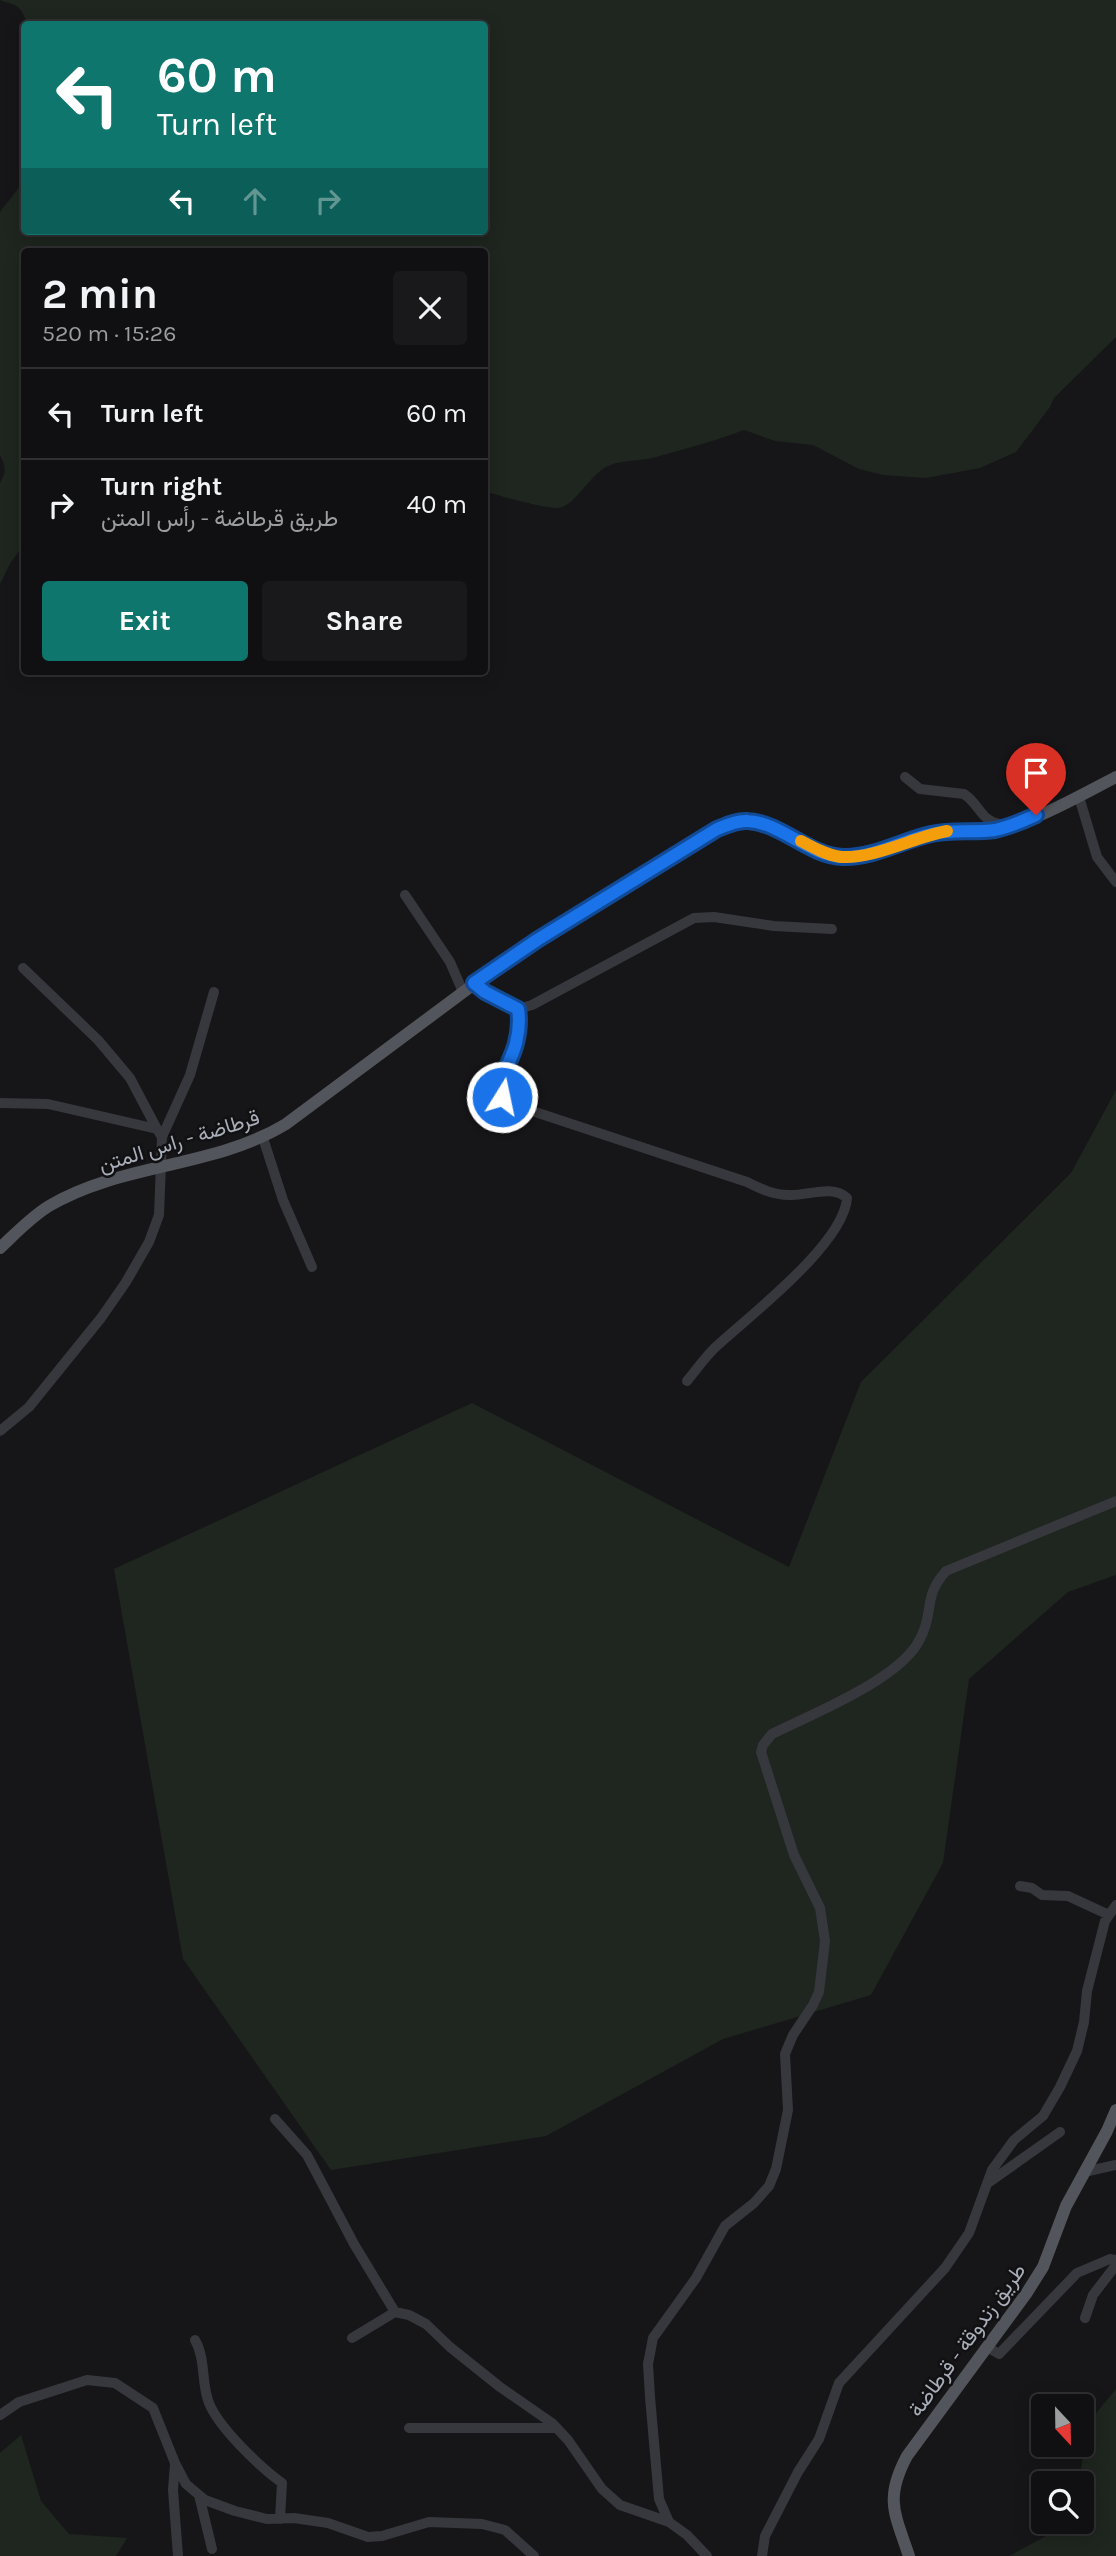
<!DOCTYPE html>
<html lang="en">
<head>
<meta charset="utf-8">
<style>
  :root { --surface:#101012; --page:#19191b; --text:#f1f3f6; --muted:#9c9d9f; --line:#303032; --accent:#0f766e }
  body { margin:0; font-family:Karla,Vazirmatn,sans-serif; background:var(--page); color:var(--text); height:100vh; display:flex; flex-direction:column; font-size:26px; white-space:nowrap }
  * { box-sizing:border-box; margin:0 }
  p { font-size:23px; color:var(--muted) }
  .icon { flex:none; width:38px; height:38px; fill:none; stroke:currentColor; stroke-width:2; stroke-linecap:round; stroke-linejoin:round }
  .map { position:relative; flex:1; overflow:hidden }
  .side { position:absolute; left:21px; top:248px; width:467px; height:427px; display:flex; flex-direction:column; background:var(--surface); border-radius:7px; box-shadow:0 4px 18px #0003,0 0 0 2px var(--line) }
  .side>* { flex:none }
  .top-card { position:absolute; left:21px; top:21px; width:467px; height:214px; border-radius:7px; box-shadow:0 4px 18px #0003,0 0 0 2px var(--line); background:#0f766e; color:#fff; overflow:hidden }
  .needle { width:46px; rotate:158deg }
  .buttons { position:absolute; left:1031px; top:2394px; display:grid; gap:14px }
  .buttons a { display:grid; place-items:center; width:63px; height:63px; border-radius:7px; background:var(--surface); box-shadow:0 4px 18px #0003,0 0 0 2px var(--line); font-size:35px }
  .pin { position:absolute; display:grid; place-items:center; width:60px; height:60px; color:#fff; margin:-72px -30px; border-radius:50% 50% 50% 0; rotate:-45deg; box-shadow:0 0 7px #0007 }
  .pin .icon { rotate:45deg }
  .me { position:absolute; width:77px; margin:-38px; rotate:10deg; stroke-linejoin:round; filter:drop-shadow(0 0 5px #0008) }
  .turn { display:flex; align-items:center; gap:24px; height:147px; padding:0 21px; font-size:32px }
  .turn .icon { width:91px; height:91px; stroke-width:2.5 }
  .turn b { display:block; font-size:49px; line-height:60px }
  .lanes { display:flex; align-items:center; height:66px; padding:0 21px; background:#0003; justify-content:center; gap:35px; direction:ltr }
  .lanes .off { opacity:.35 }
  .round { display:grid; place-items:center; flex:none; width:74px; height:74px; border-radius:7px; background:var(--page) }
  .summary { display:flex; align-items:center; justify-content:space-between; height:119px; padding:0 21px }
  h1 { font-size:42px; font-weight:700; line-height:52px }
  .primary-button { display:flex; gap:14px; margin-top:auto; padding:14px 21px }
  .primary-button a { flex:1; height:80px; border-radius:7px; background:var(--accent); color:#fff; font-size:28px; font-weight:700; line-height:80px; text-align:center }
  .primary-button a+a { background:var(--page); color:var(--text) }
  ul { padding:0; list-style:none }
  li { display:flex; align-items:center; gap:21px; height:91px; padding:0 21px; border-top:2px solid var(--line) }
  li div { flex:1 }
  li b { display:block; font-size:26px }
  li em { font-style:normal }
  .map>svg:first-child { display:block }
  .green { fill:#1e261f }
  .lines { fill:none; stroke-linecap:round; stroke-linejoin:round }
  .minor { stroke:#37383d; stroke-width:10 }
  .major { stroke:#53555c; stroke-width:12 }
  .route-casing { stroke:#114b97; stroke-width:18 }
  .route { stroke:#1a73e8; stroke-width:12 }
  .slow { stroke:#f59e0b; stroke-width:12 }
  .labels { text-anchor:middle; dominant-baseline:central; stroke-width:5; stroke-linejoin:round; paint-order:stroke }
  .street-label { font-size:21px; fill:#a8adb8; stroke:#111113 }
</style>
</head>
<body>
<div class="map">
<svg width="1116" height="2556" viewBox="0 0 1116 2556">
  <rect width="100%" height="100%" fill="#161618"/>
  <path class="green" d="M0,0H1116V337L1054,398L1050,407L1016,452L980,468L926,478L883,475L859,469L813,445L775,441L744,430C715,441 685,449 656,457C640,462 623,459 608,466C590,474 577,504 559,508C548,509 498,496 485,491V252H24V545L11,562L0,584V483C6,473 6,466 0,455V212C9,199 19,191 24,176V231H485V24H29C25,20 24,14 20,9C15,3 5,3 0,0Z
    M1116,1090V1575L1068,1592L969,1679L943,1863L871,1995L723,2039L546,2136L331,2170L183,1959L114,1569L472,1403L789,1567L861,1382L1071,1173Z
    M1116,2389V2556H1009L1072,2522H1082V2483H1079L1088,2423Z
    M21,2435L41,2501L69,2534L127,2538L116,2556H0V2453Z"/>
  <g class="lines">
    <path class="minor" d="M905,777L920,789L964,794C982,806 980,824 1007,825
      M1079,797L1097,857L1116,882
      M405,895L450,962L463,992
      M23,968L98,1040L130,1078L157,1129
      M474,983L485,992L518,1009L532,1005L694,918L714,917L774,926L832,929
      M518,1009C520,1021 519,1031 516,1043C512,1061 497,1078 502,1097L514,1105L747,1182C761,1189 773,1195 789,1195C808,1196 832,1184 847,1198C844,1243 752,1314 719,1344C707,1354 697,1369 687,1381
      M0,1103L48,1104L157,1129L162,1137L159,1215L149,1242L126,1282L101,1318L29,1407L0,1431
      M162,1137L190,1075L214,992
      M263,1138L283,1200L312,1267
      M1020,1886L1032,1888L1042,1895L1068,1896L1109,1915
      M275,2119L307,2155L354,2244L395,2312
      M1084,2172L1116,2165
      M988,2183L1060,2132
      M1085,2318L1093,2295L1116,2265
      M352,2338L395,2312L409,2315L426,2324L450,2347L500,2387L552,2423L568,2440L602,2489L620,2505L669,2522L687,2535L707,2556
      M195,2340C206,2359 201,2383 209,2403C219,2428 260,2467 282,2483L280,2519
      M987,2347L999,2354L1077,2273L1110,2259L1116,2260
      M0,2415L19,2402L87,2380L115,2383L153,2408L175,2463L186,2484L205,2500L235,2511L267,2519L294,2518L328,2523L368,2537L382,2536L429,2522L482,2524L505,2530L534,2556
      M409,2428H557
      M175,2464L173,2490L178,2556
      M199,2495L212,2549
      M669,2522L659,2499L650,2397L648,2364L653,2338L696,2278L725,2226L754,2203L769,2186L776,2169L788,2110L785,2054L793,2035L813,2005L819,1992L825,1941L820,1908L794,1855L761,1752L763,1745L772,1734C812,1714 901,1679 920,1639C935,1611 922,1598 946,1571L1116,1501
      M762,2556L765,2536L798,2472L819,2439L839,2383L945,2268L969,2233L992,2170L1014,2140L1043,2116L1060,2087L1077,2051L1084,2022L1087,1991L1105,1921L1116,1905"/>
    <path class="major" d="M0,1248C15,1234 31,1217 49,1206C121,1163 214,1168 286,1124L501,964L717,829C727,826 738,821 748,821C782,823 809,855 843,857C872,858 902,841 930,834C951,829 973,832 994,830C1027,826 1085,793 1116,777
      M909,2556C895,2514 884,2499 907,2456L1026,2294L1043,2267L1066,2206L1107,2131L1116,2110"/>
  </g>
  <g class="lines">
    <g class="route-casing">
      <path id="route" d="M502,1097C497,1078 512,1061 516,1043C519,1031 520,1021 518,1009L485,992L474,983L537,940L717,829C727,825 738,820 748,821C782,823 809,856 843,857C873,858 903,840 931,834C953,829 974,833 995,830C1009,827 1023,821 1036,815"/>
    </g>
    <use href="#route" class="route"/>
    <path class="slow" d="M801,841C814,848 827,855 841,857C874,859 914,837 947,831"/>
  </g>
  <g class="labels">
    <g class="street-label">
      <text transform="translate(179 1141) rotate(-17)">قرطاضة - راس المتن</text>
      <text transform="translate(967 2340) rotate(-54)">طريق زندوقة - قرطاضة</text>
    </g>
  </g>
</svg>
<div class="buttons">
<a><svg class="needle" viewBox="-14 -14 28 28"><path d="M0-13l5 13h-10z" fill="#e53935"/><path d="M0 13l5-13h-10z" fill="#9c9d9f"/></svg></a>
<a><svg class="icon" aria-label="search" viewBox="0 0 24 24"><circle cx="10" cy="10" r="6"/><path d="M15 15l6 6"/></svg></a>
</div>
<div class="pin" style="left:1036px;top:815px;background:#d93025"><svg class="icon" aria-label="arrive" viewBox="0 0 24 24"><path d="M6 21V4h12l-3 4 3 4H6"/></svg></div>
<svg class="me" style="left:502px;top:1097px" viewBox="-20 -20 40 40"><circle r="17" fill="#1a73e8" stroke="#fff" stroke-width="3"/><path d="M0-11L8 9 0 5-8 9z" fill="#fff"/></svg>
<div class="top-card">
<div class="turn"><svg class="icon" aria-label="left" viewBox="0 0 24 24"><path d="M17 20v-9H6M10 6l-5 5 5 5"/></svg><div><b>60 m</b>Turn left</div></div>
<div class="lanes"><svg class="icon" aria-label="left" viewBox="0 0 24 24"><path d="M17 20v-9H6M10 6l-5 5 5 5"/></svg><svg class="icon off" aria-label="ahead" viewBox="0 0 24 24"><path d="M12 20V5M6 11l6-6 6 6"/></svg><svg class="icon off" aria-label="right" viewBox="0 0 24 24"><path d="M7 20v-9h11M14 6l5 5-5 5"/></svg></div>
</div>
<section class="side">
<div class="summary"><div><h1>2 min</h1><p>520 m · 15:26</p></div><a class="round"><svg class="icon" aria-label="close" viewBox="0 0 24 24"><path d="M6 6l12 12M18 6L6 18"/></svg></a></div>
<ul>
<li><svg class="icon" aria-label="left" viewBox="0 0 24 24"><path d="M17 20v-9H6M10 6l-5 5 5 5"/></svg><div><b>Turn left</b></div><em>60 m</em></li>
<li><svg class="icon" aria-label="right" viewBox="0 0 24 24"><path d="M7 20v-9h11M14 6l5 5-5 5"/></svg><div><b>Turn right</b><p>طريق قرطاضة - رأس المتن</p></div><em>40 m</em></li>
</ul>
<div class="primary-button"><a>Exit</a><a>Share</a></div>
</section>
</div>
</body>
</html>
